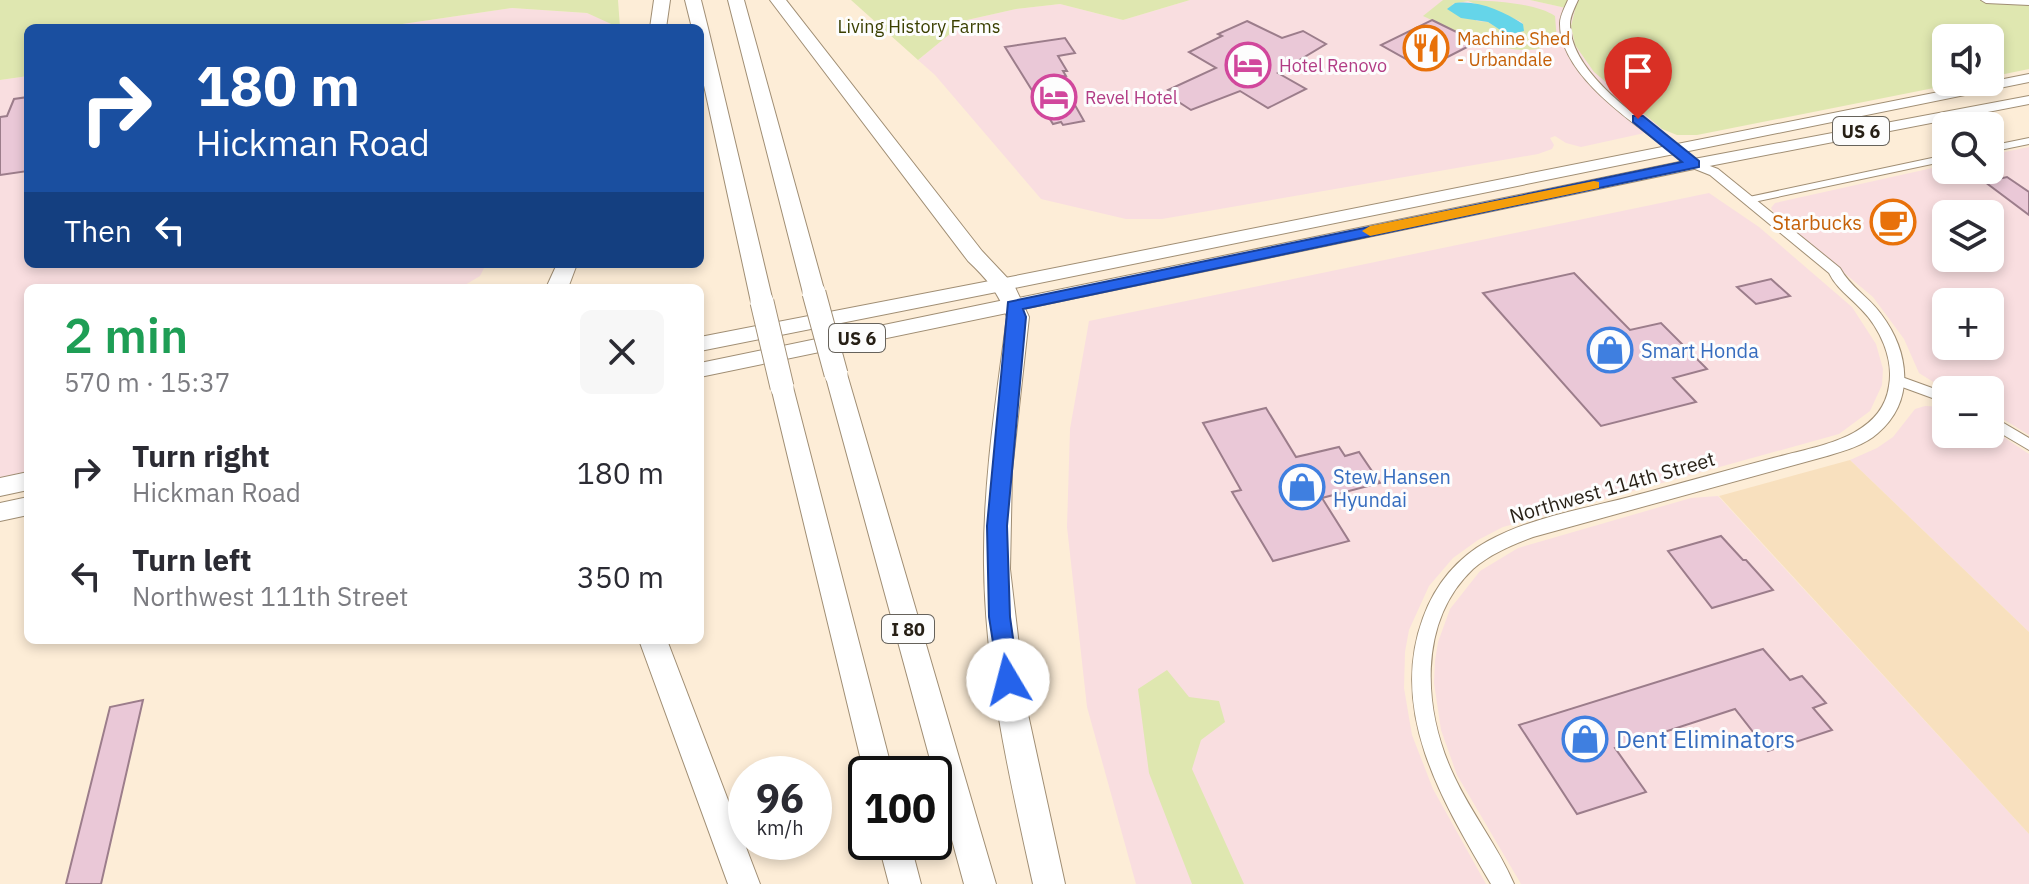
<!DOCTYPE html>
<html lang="en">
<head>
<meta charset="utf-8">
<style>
  :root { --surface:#fff; --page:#f7f7f7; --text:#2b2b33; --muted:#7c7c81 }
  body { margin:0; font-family:"IBM Plex Sans",sans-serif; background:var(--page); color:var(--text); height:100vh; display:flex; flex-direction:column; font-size:30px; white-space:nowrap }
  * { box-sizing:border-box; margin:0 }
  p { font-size:26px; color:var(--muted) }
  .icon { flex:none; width:44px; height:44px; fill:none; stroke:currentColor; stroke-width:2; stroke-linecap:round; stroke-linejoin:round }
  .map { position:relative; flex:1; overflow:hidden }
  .panel { position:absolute; left:24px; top:284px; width:680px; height:360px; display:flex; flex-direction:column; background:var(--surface); border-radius:12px; box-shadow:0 4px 12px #0003 }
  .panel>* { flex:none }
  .guide { position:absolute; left:24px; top:24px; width:680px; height:244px; border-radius:12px; box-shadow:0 4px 12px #0003; background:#1a4fa0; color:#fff; overflow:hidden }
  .buttons { position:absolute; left:1932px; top:24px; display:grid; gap:16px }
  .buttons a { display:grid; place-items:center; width:72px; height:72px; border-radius:12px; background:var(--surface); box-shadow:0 4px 12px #0003; font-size:40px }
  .speed { position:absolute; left:728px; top:756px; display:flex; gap:16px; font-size:40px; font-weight:700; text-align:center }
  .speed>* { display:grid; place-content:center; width:104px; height:104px; border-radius:50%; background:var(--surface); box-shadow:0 4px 12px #0003; line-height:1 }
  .speed small { font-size:20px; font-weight:400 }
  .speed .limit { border:4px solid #111; border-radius:12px; background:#fff; color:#111 }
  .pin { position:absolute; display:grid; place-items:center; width:68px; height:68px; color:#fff; margin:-82px -34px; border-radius:50% 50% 50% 0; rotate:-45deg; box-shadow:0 0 8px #0007 }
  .pin .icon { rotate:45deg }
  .me { position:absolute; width:88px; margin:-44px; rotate:352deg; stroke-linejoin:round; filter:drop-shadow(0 0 6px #0008) }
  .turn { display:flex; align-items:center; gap:28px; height:168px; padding:0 40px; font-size:36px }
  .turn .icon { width:104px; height:104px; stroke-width:2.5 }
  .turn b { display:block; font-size:56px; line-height:68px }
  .then { display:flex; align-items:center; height:76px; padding:0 40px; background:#0003; gap:16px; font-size:30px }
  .round { display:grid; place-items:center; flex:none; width:84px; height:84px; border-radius:12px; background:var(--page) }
  .headline { display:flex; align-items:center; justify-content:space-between; height:136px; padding:0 40px }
  h1 { font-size:48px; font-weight:600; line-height:60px; color:#1e9e55 }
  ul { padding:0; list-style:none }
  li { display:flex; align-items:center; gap:24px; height:104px; padding:0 40px }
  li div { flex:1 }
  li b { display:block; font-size:30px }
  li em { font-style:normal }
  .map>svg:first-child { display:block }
  .commercial { fill:#f9dee0; fill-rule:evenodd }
  .built { fill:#f8e0be }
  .green { fill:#dfe7b0; fill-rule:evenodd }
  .water { fill:#65d5e9 }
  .building { fill:#eac8d7; stroke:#9c7d8b; stroke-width:2 }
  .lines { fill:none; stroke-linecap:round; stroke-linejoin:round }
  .minor-casing { stroke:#a08e74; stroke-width:2 }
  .tertiary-casing { stroke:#a08e74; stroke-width:2 }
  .primary-casing { stroke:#a08e74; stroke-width:2 }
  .trunk-casing { stroke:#a08e74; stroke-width:2 }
  .motorway-casing { stroke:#a08e74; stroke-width:2 }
  .minor { fill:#fff; fill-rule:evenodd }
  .tertiary { fill:#fff; fill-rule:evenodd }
  .primary { fill:#fff; fill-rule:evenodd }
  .trunk { fill:#fff; fill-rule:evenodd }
  .motorway { fill:#fff; fill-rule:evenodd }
  .motorway-bridge-casing { stroke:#a08e74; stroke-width:25; stroke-linecap:butt }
  .motorway-bridge { stroke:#fff; stroke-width:23 }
  .route { fill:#2563eb; stroke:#184099; stroke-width:2 }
  .slow { fill:#f59e0b }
  .labels { text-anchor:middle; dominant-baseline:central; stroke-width:6; stroke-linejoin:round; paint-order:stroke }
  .far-park-label { font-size:18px; fill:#3a3f00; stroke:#fdfdfd }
  .far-food-label { font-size:18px; fill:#c56008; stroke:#fdfdfd; text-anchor:start }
  .far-hotel-label { font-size:18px; fill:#b23c85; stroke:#fdfdfd; text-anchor:start }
  .shield { fill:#fdfdfd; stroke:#66625b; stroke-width:2 }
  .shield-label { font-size:18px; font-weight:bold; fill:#261f15 }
  .food-label { font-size:20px; fill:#c56008; stroke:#fdfdfd; text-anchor:end }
  .shop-label { font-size:20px; fill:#366cbe; stroke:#fdfdfd; text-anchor:start }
  .street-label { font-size:20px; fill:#261f15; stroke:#fdfdfd }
  .near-shop-label { font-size:24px; fill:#366cbe; stroke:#fdfdfd; text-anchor:start }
</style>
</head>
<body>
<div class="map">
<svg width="2029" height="884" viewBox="0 0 2029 884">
  <rect width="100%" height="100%" fill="#fdedd7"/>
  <path class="commercial" d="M1190,0H1530L1584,12L1672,127L1581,147L1566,143L1555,136L1550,138L1554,145L1552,149L1538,154L1162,219H1126L1041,199L935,75L918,60L967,20L1016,9L1060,4L1123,20Z
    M512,8L587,13L611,23L616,28H375Z
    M28,76V264H486L480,276L460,288H28V481L0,487V80Z
    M2029,147V435L1990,411V390H1946L1919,373L1904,339L1873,297L1776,216L1771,208L1775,203L1946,165V170H1990V155ZM1946,214H1990V258H1946ZM1946,302H1990V346H1946Z
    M1709,193L1759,227L1852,307L1876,344L1883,369L1882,385L1870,411L1839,434L1503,527L1478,540L1453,558L1429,586L1409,630L1405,652L1404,688L1412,735L1433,789L1486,884H1136L1087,707L1067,527L1070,429L1089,321Z
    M1925,406L1946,407V434H1990V428L2029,454V632L1850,460L1877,448L1893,437L1915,409Z
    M1718,496L2029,834V884H1521L1457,775L1441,730L1434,683L1435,661L1438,642L1450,609L1480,571L1518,548L1691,498Z"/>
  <path class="built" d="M1850,460L2029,632V834L1719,496Z"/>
  <path class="green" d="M0,0H618L620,28L587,13L512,8L375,28H28V76L0,80Z
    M851,0H1190L1123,20L1060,4L1016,9L967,20L918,60Z
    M1443,0C1474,0 1531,0 1555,16L1557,41C1522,66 1456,32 1423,16ZM1468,1L1520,21L1523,24L1518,34H1508L1488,22L1477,21L1452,4Z
    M1530,0H2029V69L1990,77V38H1946V82H1964L1697,135H1677L1662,129L1594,72L1575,45L1571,26L1575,10Z
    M1167,670L1189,697L1219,701L1225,722L1201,740L1192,769L1244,884H1192L1149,773L1138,689Z"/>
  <path class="water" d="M1455,3C1479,0 1503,11 1523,24L1524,31L1508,35L1488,22L1461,18L1447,9Z"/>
  <path class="building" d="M1432,20L1477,42L1424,69L1381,45Z
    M1247,21L1282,38L1303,31L1326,44L1278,73L1306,89L1268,108L1240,91L1191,110L1168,95L1172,93L1168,90L1216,68L1189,52L1222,36L1218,34Z
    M1065,38L1075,53L1058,56L1067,71H1063L1066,76L1059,77L1084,121L1063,125L1061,122L1053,124L1005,47Z
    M28,97V171L0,175V117L7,116L14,99Z
    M2007,177L2029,192V215L1985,182Z
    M1574,273L1630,330L1661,323L1707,369L1673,378L1696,402L1601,426L1483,293Z
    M1771,279L1790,296L1756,304L1737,287Z
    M1266,408L1296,457L1339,447L1345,456L1359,452L1380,483L1322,498L1349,541L1273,561L1232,492L1241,490L1203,423Z
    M1721,536L1743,560H1746L1773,590L1712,608L1668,551Z
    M1763,649L1790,680L1802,676L1826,703L1813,708L1832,730L1768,751L1735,709L1615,748L1646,792L1577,814L1519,725Z
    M143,700L101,884H66L110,707Z"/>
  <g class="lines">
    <g class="minor-casing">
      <path id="minor" d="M1568,0H1578C1575,7 1570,16 1570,24C1570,74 1643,121 1680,148V152H1672C1635,124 1559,75 1560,23C1560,16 1565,7 1568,0Z
        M1981,0H2029V5L1986,3Z
        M2029,138V144L1990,152V146Z
        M1946,155V161L1749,203L1743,200L1749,197Z
        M1899,376L1946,393V403L1894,384L1892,381Z
        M1990,415L2029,438V450L1990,427Z"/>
    </g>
    <g class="tertiary-casing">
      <path id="tertiary" d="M1694,160L1718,169L1840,268C1850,287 1869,297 1881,314C1909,351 1916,400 1878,433C1865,445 1844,451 1827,456L1533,537C1512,545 1490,554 1473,569C1417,622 1423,711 1454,776C1471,813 1498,846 1514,884H1491C1444,804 1388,713 1423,618C1435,585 1457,558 1488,541C1532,517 1584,509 1633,496C1683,483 1734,468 1785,455C1824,445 1882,435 1889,386C1894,359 1880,328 1861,309C1850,297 1837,289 1829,273L1710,175L1690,167V161Z"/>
    </g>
    <g class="primary-casing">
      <path id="primary" d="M2029,74V82L1005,290L996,284L1005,278Z
        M2029,96V104L1694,169L1014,311L1005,305L1014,299L1694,159Z"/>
    </g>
    <g class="trunk-casing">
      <path id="trunk" d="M1005,278L1012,279L1015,284L1012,289L700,351V337Z
        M1014,298L1024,305L1021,310L700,377V363Z
        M28,472V490L0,496V478Z
        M28,497V515L0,521V503Z"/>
    </g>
    <g class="motorway-casing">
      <path id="motorway" d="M654,0H670L666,28H650Z
        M685,0H701L708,28L773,302L770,307H754L751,302L700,67V28H692Z
        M728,0H744L825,293L822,298H806L803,293Z
        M770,0H786L982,251L1014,285L1029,317L1012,471L1010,569L1026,705L1065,884H1033C1010,780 985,673 984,565C983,482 996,400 1007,317C999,293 986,278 968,261Z
        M557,264H577L568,288H546Z
        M836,366L844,368L847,374L996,884H964L825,374L828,368Z
        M782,379L790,381L793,387L893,774H866V781L771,387L774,381Z
        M639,640H667L760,884H728Z
        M878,842H910L921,884H889Z"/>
    </g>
    <use href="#minor" class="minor"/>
    <use href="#tertiary" class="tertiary"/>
    <use href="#primary" class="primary"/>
    <use href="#trunk" class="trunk"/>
    <use href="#motorway" class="motorway"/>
    <g class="motorway-bridge-casing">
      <path id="motorway-bridge" d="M814,293L836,374
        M762,302L782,387"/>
    </g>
    <use href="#motorway-bridge" class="motorway-bridge"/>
  </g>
  <path class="route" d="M1633,116H1643L1699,161V167L1023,309L1026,317L1007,526L1010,617L1019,680L1016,687L1008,690L1000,687L989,617L987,526L1008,302L1682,162L1633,122Z"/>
  <path class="slow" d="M1594,181L1599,182V188L1370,236L1362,231L1370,226Z"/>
  <defs>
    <g id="restaurant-ring" transform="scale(2.3)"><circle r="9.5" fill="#fdfdfd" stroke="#e8710a" stroke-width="1.5"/><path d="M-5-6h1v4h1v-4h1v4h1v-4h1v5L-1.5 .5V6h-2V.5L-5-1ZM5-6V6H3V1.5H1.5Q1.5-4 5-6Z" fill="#e8710a"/></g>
    <g id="hotel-ring" transform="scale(2.3)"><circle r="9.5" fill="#fdfdfd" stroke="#d1479c" stroke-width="1.5"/><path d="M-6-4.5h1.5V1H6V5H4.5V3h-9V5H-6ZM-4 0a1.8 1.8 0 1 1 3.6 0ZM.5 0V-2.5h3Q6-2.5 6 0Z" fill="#d1479c"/></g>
    <g id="cafe-ring" transform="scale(2.3)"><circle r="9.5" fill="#fdfdfd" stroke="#e8710a" stroke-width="1.5"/><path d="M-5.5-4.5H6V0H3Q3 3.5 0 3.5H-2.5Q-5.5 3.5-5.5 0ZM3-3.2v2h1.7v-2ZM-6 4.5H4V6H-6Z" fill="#e8710a"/></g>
    <g id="shop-ring" transform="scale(2.3)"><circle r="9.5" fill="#fdfdfd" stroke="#3f7fe0" stroke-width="1.5"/><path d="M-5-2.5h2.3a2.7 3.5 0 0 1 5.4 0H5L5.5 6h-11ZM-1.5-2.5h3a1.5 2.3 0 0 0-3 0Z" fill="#3f7fe0"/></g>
  </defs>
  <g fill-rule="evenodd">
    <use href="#restaurant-ring" x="1426" y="48"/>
    <use href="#hotel-ring" x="1248" y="65"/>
    <use href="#hotel-ring" x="1054" y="97"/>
    <use href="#cafe-ring" x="1893" y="222"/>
    <use href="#shop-ring" x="1610" y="350"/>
    <use href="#shop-ring" x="1302" y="487"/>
    <use href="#shop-ring" x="1585" y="739"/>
  </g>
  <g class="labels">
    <g class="far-park-label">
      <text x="919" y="26">Living History Farms</text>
    </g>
    <g class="far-food-label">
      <text x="1457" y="38">Machine Shed<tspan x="1457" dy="21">- Urbandale</tspan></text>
    </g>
    <g class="far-hotel-label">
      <text x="1279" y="65">Hotel Renovo</text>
      <text x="1085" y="97">Revel Hotel</text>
    </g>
    <g class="shield">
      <rect x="1833" y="117" width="56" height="28" rx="6"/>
      <rect x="829" y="324" width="56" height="28" rx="6"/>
      <rect x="882" y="615" width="52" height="28" rx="6"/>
    </g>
    <g class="shield-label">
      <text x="1861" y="131">US 6</text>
      <text x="857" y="338">US 6</text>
      <text x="908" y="629">I 80</text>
    </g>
    <g class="food-label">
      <text x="1862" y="222">Starbucks</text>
    </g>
    <g class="shop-label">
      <text x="1641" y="350">Smart Honda</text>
      <text x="1333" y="476">Stew Hansen<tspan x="1333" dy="23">Hyundai</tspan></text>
    </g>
    <g class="street-label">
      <text transform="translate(1612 487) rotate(-16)">Northwest 114th Street</text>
    </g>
    <g class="near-shop-label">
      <text x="1616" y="739">Dent Eliminators</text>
    </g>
  </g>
</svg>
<div class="buttons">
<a><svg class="icon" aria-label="sound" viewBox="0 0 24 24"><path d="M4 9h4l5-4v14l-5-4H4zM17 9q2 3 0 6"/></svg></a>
<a><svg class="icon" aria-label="search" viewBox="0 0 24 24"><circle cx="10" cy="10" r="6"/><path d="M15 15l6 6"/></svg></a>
<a><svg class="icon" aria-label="layers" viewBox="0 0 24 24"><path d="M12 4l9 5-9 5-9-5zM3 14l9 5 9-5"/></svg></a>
<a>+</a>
<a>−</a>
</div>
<div class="speed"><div>96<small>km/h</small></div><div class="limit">100</div></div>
<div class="pin" style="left:1638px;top:119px;background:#d93025"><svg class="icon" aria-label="arrive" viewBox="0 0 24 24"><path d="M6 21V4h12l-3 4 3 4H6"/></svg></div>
<svg class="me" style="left:1008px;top:680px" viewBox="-20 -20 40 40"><circle r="19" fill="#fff"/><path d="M0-13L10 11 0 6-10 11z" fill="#2563eb"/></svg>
<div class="guide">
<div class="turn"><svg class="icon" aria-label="right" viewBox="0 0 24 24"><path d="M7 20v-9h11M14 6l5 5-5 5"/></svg><div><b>180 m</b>Hickman Road</div></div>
<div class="then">Then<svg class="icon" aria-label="left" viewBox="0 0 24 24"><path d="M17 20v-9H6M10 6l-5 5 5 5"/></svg></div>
</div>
<section class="panel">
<div class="headline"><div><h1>2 min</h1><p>570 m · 15:37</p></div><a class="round"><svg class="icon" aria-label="close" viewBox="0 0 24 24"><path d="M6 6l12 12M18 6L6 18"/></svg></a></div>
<ul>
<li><svg class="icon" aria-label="right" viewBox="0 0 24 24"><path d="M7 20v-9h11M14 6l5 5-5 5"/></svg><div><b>Turn right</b><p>Hickman Road</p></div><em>180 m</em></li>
<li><svg class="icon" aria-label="left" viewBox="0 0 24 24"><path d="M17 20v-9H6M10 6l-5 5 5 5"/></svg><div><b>Turn left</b><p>Northwest 111th Street</p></div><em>350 m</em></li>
</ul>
</section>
</div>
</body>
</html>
